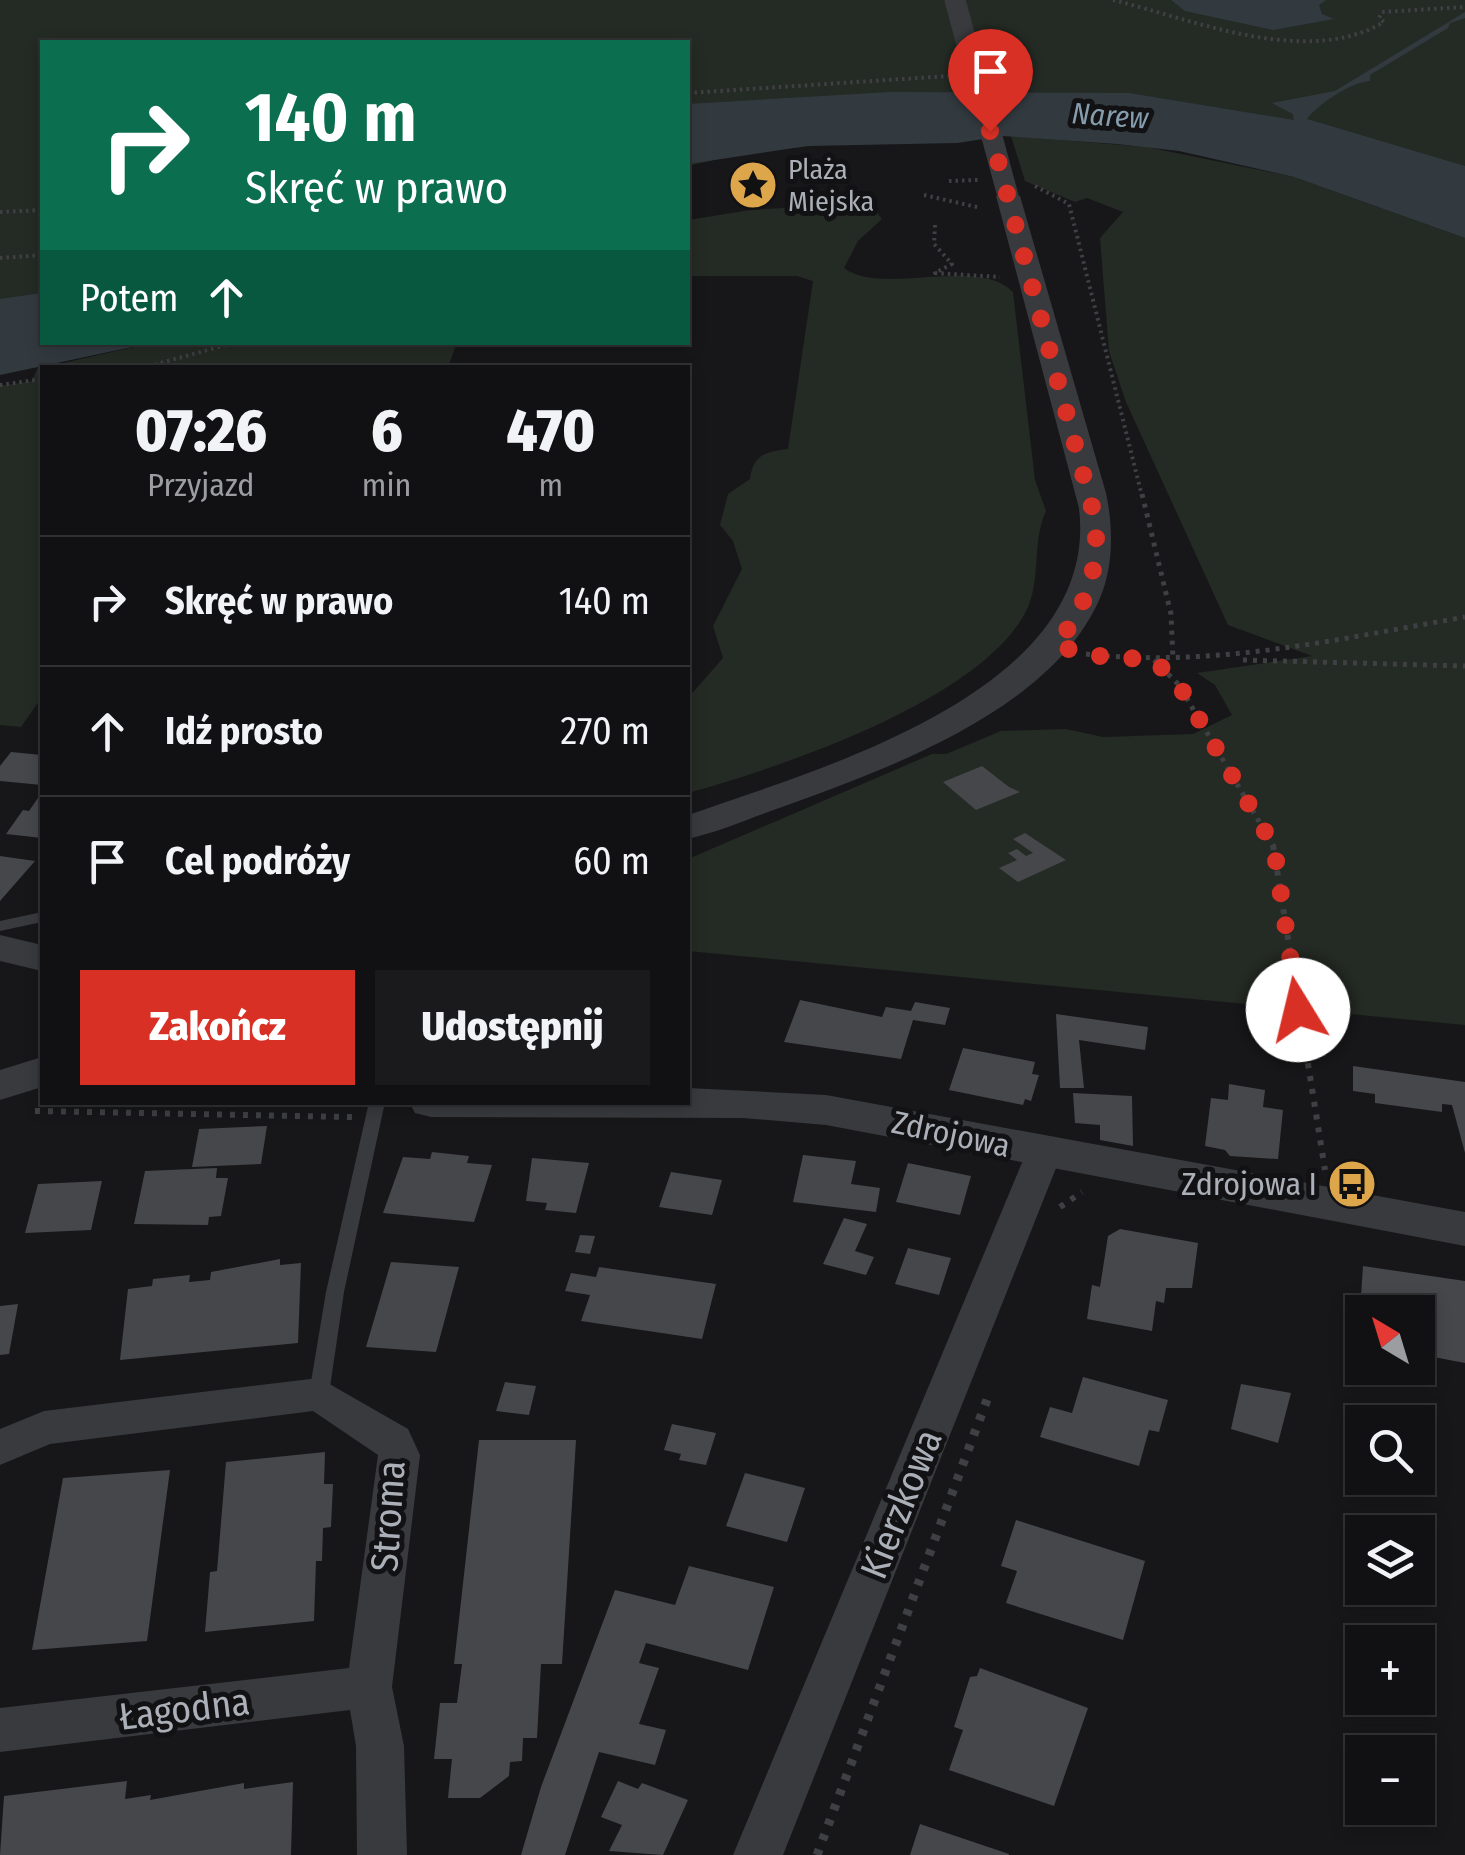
<!DOCTYPE html>
<html lang="pl">
<head>
<meta charset="utf-8">
<style>
  :root { --surface:#111113; --page:#1a1a1c; --text:#f1f3f6; --muted:#9c9da0; --line:#303133; --accent:#d93025 }
  body { margin:0; font-family:"Fira Sans Condensed",sans-serif; background:var(--page); color:var(--text); height:100vh; display:flex; flex-direction:column; font-size:38px; white-space:nowrap }
  * { box-sizing:border-box; margin:0 }
  p { font-size:32px; color:var(--muted) }
  .icon { flex:none; width:55px; height:55px; fill:none; stroke:currentColor; stroke-width:2; stroke-linecap:round; stroke-linejoin:round }
  .map { position:relative; flex:1; overflow:hidden }
  .sheet { position:absolute; left:40px; top:365px; width:650px; height:740px; display:flex; flex-direction:column; background:var(--surface); border-radius:0px; box-shadow:0 5px 15px #0003,0 0 0 2px var(--line) }
  .sheet>* { flex:none }
  .banner { position:absolute; left:40px; top:40px; width:650px; height:305px; border-radius:0px; box-shadow:0 5px 15px #0003,0 0 0 2px var(--line); background:#0b6e4f; color:#fff; overflow:hidden }
  .needle { width:65px; rotate:322deg }
  .tools { position:absolute; left:1345px; top:1295px; display:grid; gap:20px }
  .tools a { display:grid; place-items:center; width:90px; height:90px; border-radius:0px; background:var(--surface); box-shadow:0 5px 15px #0003,0 0 0 2px var(--line); font-size:50px }
  .pin { position:absolute; display:grid; place-items:center; width:85px; height:85px; color:#fff; margin:-102px -42px; border-radius:50% 50% 50% 0; rotate:-45deg; box-shadow:0 0 10px #0007 }
  .pin .icon { rotate:45deg }
  .me { position:absolute; width:110px; margin:-55px; rotate:351deg; stroke-linejoin:round; filter:drop-shadow(0 0 8px #0008) }
  .turn { display:flex; align-items:center; gap:35px; height:210px; padding:0 40px; font-size:45px }
  .turn .icon { width:130px; height:130px; stroke-width:2.5 }
  .turn b { display:block; font-size:70px; line-height:85px }
  .then { display:flex; align-items:center; height:95px; padding:0 40px; background:#0003; gap:20px; font-size:38px }
  .eta { display:flex; justify-content:space-evenly; align-items:center; height:170px; text-align:center }
  .eta b { font-size:60px; font-weight:800; line-height:70px }
  .action { display:flex; gap:20px; margin-top:auto; padding:20px 40px }
  .action a { flex:1; height:115px; border-radius:0px; background:var(--accent); color:#fff; font-size:40px; font-weight:800; line-height:115px; text-align:center }
  .action a+a { background:var(--page); color:var(--text) }
  ul { padding:0; list-style:none }
  li { display:flex; align-items:center; gap:30px; height:130px; padding:0 40px; border-top:2px solid var(--line) }
  li div { flex:1 }
  li b { display:block; font-size:38px }
  li em { font-style:normal }
  .map>svg:first-child { display:block }
  .green { fill:#242a24 }
  .water { fill:#323a40 }
  .building { fill:#46474b }
  .lines { fill:none; stroke-linecap:round; stroke-linejoin:round }
  .path-far3 { stroke:#3f4044; stroke-width:4; stroke-dasharray:2.5 4; stroke-linecap:butt }
  .path-far2 { stroke:#3f4044; stroke-width:5; stroke-dasharray:4 6; stroke-linecap:butt }
  .path-far1 { stroke:#3f4044; stroke-width:6; stroke-dasharray:5 8; stroke-linecap:butt }
  .path { stroke:#3f4044; stroke-width:9; stroke-dasharray:6 10; stroke-linecap:butt }
  .service { fill:#393a3d; fill-rule:evenodd }
  .minor { fill:#393a3d; fill-rule:evenodd }
  .tertiary { fill:#393a3d; fill-rule:evenodd }
  .tertiary-bridge { stroke:#393a3d; stroke-width:21 }
  .route { stroke:#d93025; stroke-width:18; stroke-dasharray:0 32.4 }
  .labels { text-anchor:middle; dominant-baseline:central; stroke-width:10; stroke-linejoin:round; paint-order:stroke }
  .far-poi-label { font-size:28px; fill:#abafb7; stroke:#121214; text-anchor:start }
  .far-water-label { font-size:30px; font-style:italic; fill:#869dae; stroke:#121214 }
  .street-label { font-size:32px; fill:#abafb7; stroke:#121214 }
  .poi-label { font-size:32px; fill:#abafb7; stroke:#121214; text-anchor:end }
  .near-street-label { font-size:38px; fill:#abafb7; stroke:#121214 }
</style>
</head>
<body>
<div class="map">
<svg width="1465" height="1855" viewBox="0 0 1465 1855">
  <rect width="100%" height="100%" fill="#171719"/>
  <path class="green" d="M0,0H1465V217L1120,134L929,132L735,155L688,166V42H42V332L0,339Z
    M1011,136L1147,147L1294,177L1465,238V1025L688,951V859L932,754H946L1001,731L1066,729L1103,737L1193,734L1232,715L1215,685L1197,673L1312,656L1228,625L1126,402L1109,351L1100,238L1123,212L1087,198L1075,202L1025,181Z
    M853,204L874,209L882,219L858,241L844,268C882,297 977,255 1013,292L1035,480L1046,511C1032,541 1041,577 1028,607C987,699 779,768 688,793V698L723,658L713,626L742,569L733,541L720,525L728,494L750,479C753,454 766,452 788,449L813,281L797,276H688V220L750,210Z
    M151,343H457L448,367L42,368V697L21,727L0,725V386L32,381L37,369Z"/>
  <path class="water" d="M1171,0H1326L1319,5L1322,14L1334,19L1273,30L1185,11Z
    M1465,12V18L1450,23L1448,28L1370,75V81C1351,82 1318,104 1307,119L1465,166V238L1294,177L1179,151L1117,144L1003,136L957,143L807,146L688,164V104L890,92L1129,93L1294,120L1293,114L1272,103L1335,91Z
    M42,293V342L151,343L0,375V299Z"/>
  <path class="building" d="M11,752L42,755V785L0,781V766Z
    M982,766L1009,787L1020,792L976,810L943,782Z
    M42,792V838L6,834L23,810L29,811Z
    M1025,833L1066,860L1018,882L999,868L1017,860L1008,853L1017,849L1026,856L1033,853L1013,839Z
    M0,856L35,861L0,901Z
    M800,1000L882,1017L886,1007L911,1011L915,1002L950,1008L945,1025L913,1020L901,1059L784,1042Z
    M1056,1014L1148,1027L1145,1050L1079,1040L1084,1088H1060Z
    M963,1048L1035,1062L1032,1074L1039,1075L1031,1101L1025,1099L1023,1105L949,1090Z
    M1353,1066L1465,1082V1153L1452,1105L1442,1104V1112L1375,1103V1094L1353,1091Z
    M1229,1084L1265,1090L1263,1107L1283,1110L1278,1159L1230,1156L1225,1150L1205,1146L1211,1098L1228,1100Z
    M1073,1093L1132,1096L1133,1146L1100,1140V1125L1075,1123Z
    M267,1126L261,1164L192,1167L199,1129Z
    M432,1152L469,1156L467,1163L492,1165L474,1222L383,1213L403,1157L430,1159Z
    M803,1155L856,1161L851,1184L880,1188L876,1212L793,1202Z
    M532,1158L589,1163L576,1213L545,1210L547,1203L526,1201Z
    M908,1163L971,1176L960,1215L896,1202Z
    M217,1168L216,1178H228L221,1216L209,1217L208,1225L134,1224L145,1171Z
    M671,1172L722,1180L712,1215L659,1207Z
    M102,1181L91,1230L25,1233L38,1184Z
    M844,1218L867,1224L855,1251L874,1257L866,1275L823,1264Z
    M1120,1229L1198,1243L1192,1288H1166L1164,1303L1156,1301L1152,1331L1087,1319L1092,1285L1100,1287L1108,1236Z
    M580,1235L595,1236L590,1254L575,1252Z
    M908,1248L951,1258L939,1295L895,1284Z
    M280,1259V1265L301,1263L298,1343L120,1360L128,1289L152,1286L153,1279L190,1275L189,1282L210,1280L211,1272Z
    M391,1262L459,1267L436,1352L366,1347Z
    M1363,1266L1465,1281V1363L1418,1354V1312L1360,1311Z
    M599,1267L716,1284L702,1339L581,1321L590,1295L565,1291L571,1273L596,1277Z
    M18,1304L9,1354L0,1355V1306Z
    M1083,1377L1168,1400L1159,1432L1149,1430L1139,1466L1040,1437L1050,1407L1072,1413Z
    M505,1382L536,1386L529,1415L496,1411Z
    M1241,1384L1291,1393L1278,1443L1231,1429Z
    M672,1424L716,1433L706,1465L679,1460L681,1454L664,1450Z
    M479,1440H576L562,1664H541L537,1738H523L522,1761L510,1762L509,1776L480,1798H448L452,1759H434L440,1703H457L462,1664H454Z
    M325,1452L324,1484H333L331,1527L323,1528L322,1561H316L314,1621L205,1632L210,1572L217,1571L226,1462Z
    M170,1470L147,1641L32,1650L63,1478Z
    M745,1473L805,1488L787,1542L726,1526Z
    M1016,1520L1145,1561L1123,1640L1006,1603L1017,1571L1001,1566Z
    M689,1566L774,1587L748,1670L646,1643L639,1663L659,1668L639,1724L666,1730L655,1765L599,1752L565,1855H521L541,1787L615,1590L675,1605Z
    M980,1668L1088,1708L1054,1806L949,1770L963,1730L954,1727L970,1677L977,1676Z
    M127,1781L125,1799L151,1795L150,1800L244,1783V1789L293,1782L291,1855H0L4,1796Z
    M618,1781L638,1789L642,1783L688,1800L663,1855L609,1851L622,1825L601,1817Z
    M920,1824L1009,1854V1855H910Z"/>
  <g class="lines">
    <path class="path-far3" d="M1113,0C1195,20 1306,68 1384,22L1379,18L1382,12L1465,7
      M688,93L949,76
      M949,181L978,180
      M1035,186L1069,204L1142,496
      M924,195L981,208
      M0,212L42,210
      M935,225L934,244L952,264L935,273L1000,277
      M0,258L42,255
      M142,368L237,342
      M0,385L42,379"/>
    <path class="path-far2" d="M1142,494L1171,614L1173,660
      M1086,654C1215,668 1338,639 1465,617
      M1154,660L1179,685L1274,847
      M1243,660L1465,666"/>
    <path class="path-far1" d="M1273,845L1325,1170
      M35,1111L352,1117
      M1060,1207L1082,1192"/>
    <path class="path" d="M817,1855L988,1397"/>
    <path class="service" d="M42,912V922L0,931V921Z
      M369,1102H385L344,1292L329,1394L326,1399L319,1402L312,1399L309,1394L326,1292Z"/>
    <path class="minor" d="M1044,1140L1057,1144L1062,1153L783,1855H733L1026,1153L1031,1144Z
      M319,1378L408,1429L420,1455L392,1687L404,1746L407,1855H357L356,1746L350,1710L0,1752V1708L349,1668L378,1455L313,1411L50,1444L0,1465V1429L44,1411Z"/>
    <path class="tertiary" d="M1008,189L1020,196L1106,493C1113,526 1114,565 1100,598C1052,710 888,769 782,807C751,818 719,832 688,839V815C821,768 1101,691 1079,508L996,196Z
      M0,935L42,945V971L0,961Z
      M42,1057V1087L0,1100V1070Z
      M688,1088L826,1095L1465,1212V1246L826,1125L743,1118L431,1117L415,1113L409,1102H688Z"/>
    <path class="tertiary-bridge" d="M955,0L1008,196"/>
  </g>
  <g class="lines">
    <path class="route" d="M990,131L1095,518C1100,568 1087,606 1056,645L1088,655L1154,660L1179,685L1274,847L1298,1010"/>
  </g>
  <defs>
    <g id="sight-disc" transform="scale(2.5)"><circle r="9.5" fill="#dda64b" stroke="#121214"/><path d="M0-6L1.8-2.2L6-1.7L2.9 1.2L3.7 5.4L0 3.3L-3.7 5.4L-2.9 1.2L-6-1.7L-1.8-2.2Z" fill="#111"/></g>
    <g id="bus-disc" transform="scale(2.5)"><circle r="9.5" fill="#dda64b" stroke="#121214"/><path d="M-5-6H5V4H4V6H2V4H-2V6H-4V4H-5ZM-3.5-4V0h7V-4ZM-3.5 1.2v1.5H-2V1.2ZM2 1.2v1.5H3.5V1.2Z" fill="#111"/></g>
  </defs>
  <g fill-rule="evenodd">
    <use href="#sight-disc" x="753" y="185"/>
    <use href="#bus-disc" x="1352" y="1184"/>
  </g>
  <g class="labels">
    <g class="far-poi-label">
      <text x="788" y="169">Plaża<tspan x="788" dy="32">Miejska</tspan></text>
    </g>
    <g class="far-water-label">
      <text transform="translate(1110 116) rotate(4)">Narew</text>
    </g>
    <g class="street-label">
      <text transform="translate(951 1134) rotate(12)">Zdrojowa</text>
    </g>
    <g class="poi-label">
      <text x="1317" y="1184">Zdrojowa I</text>
    </g>
    <g class="near-street-label">
      <text transform="translate(901 1504) rotate(-68)">Kierzkowa</text>
      <text transform="translate(388 1516) rotate(-86)">Stroma</text>
      <text transform="translate(184 1709) rotate(-7)">Łagodna</text>
    </g>
  </g>
</svg>
<div class="tools">
<a><svg class="needle" viewBox="-14 -14 28 28"><path d="M0-13l5 13h-10z" fill="#e53935"/><path d="M0 13l5-13h-10z" fill="#9c9da0"/></svg></a>
<a><svg class="icon" aria-label="search" viewBox="0 0 24 24"><circle cx="10" cy="10" r="6"/><path d="M15 15l6 6"/></svg></a>
<a><svg class="icon" aria-label="layers" viewBox="0 0 24 24"><path d="M12 4l9 5-9 5-9-5zM3 14l9 5 9-5"/></svg></a>
<a>+</a>
<a>−</a>
</div>
<div class="pin" style="left:990px;top:131px;background:#d93025"><svg class="icon" aria-label="arrive" viewBox="0 0 24 24"><path d="M6 21V4h12l-3 4 3 4H6"/></svg></div>
<svg class="me" style="left:1298px;top:1010px" viewBox="-20 -20 40 40"><circle r="19" fill="#fff"/><path d="M0-13L10 11 0 6-10 11z" fill="#d93025"/></svg>
<div class="banner">
<div class="turn"><svg class="icon" aria-label="right" viewBox="0 0 24 24"><path d="M7 20v-9h11M14 6l5 5-5 5"/></svg><div><b>140 m</b>Skręć w prawo</div></div>
<div class="then">Potem<svg class="icon" aria-label="ahead" viewBox="0 0 24 24"><path d="M12 20V5M6 11l6-6 6 6"/></svg></div>
</div>
<section class="sheet">
<div class="eta">
<div><b>07:26</b><p>Przyjazd</p></div>
<div><b>6</b><p>min</p></div>
<div><b>470</b><p>m</p></div>
</div>
<ul>
<li><svg class="icon" aria-label="right" viewBox="0 0 24 24"><path d="M7 20v-9h11M14 6l5 5-5 5"/></svg><div><b>Skręć w prawo</b></div><em>140 m</em></li>
<li><svg class="icon" aria-label="ahead" viewBox="0 0 24 24"><path d="M12 20V5M6 11l6-6 6 6"/></svg><div><b>Idź prosto</b></div><em>270 m</em></li>
<li><svg class="icon" aria-label="arrive" viewBox="0 0 24 24"><path d="M6 21V4h12l-3 4 3 4H6"/></svg><div><b>Cel podróży</b></div><em>60 m</em></li>
</ul>
<div class="action"><a>Zakończ</a><a>Udostępnij</a></div>
</section>
</div>
</body>
</html>
